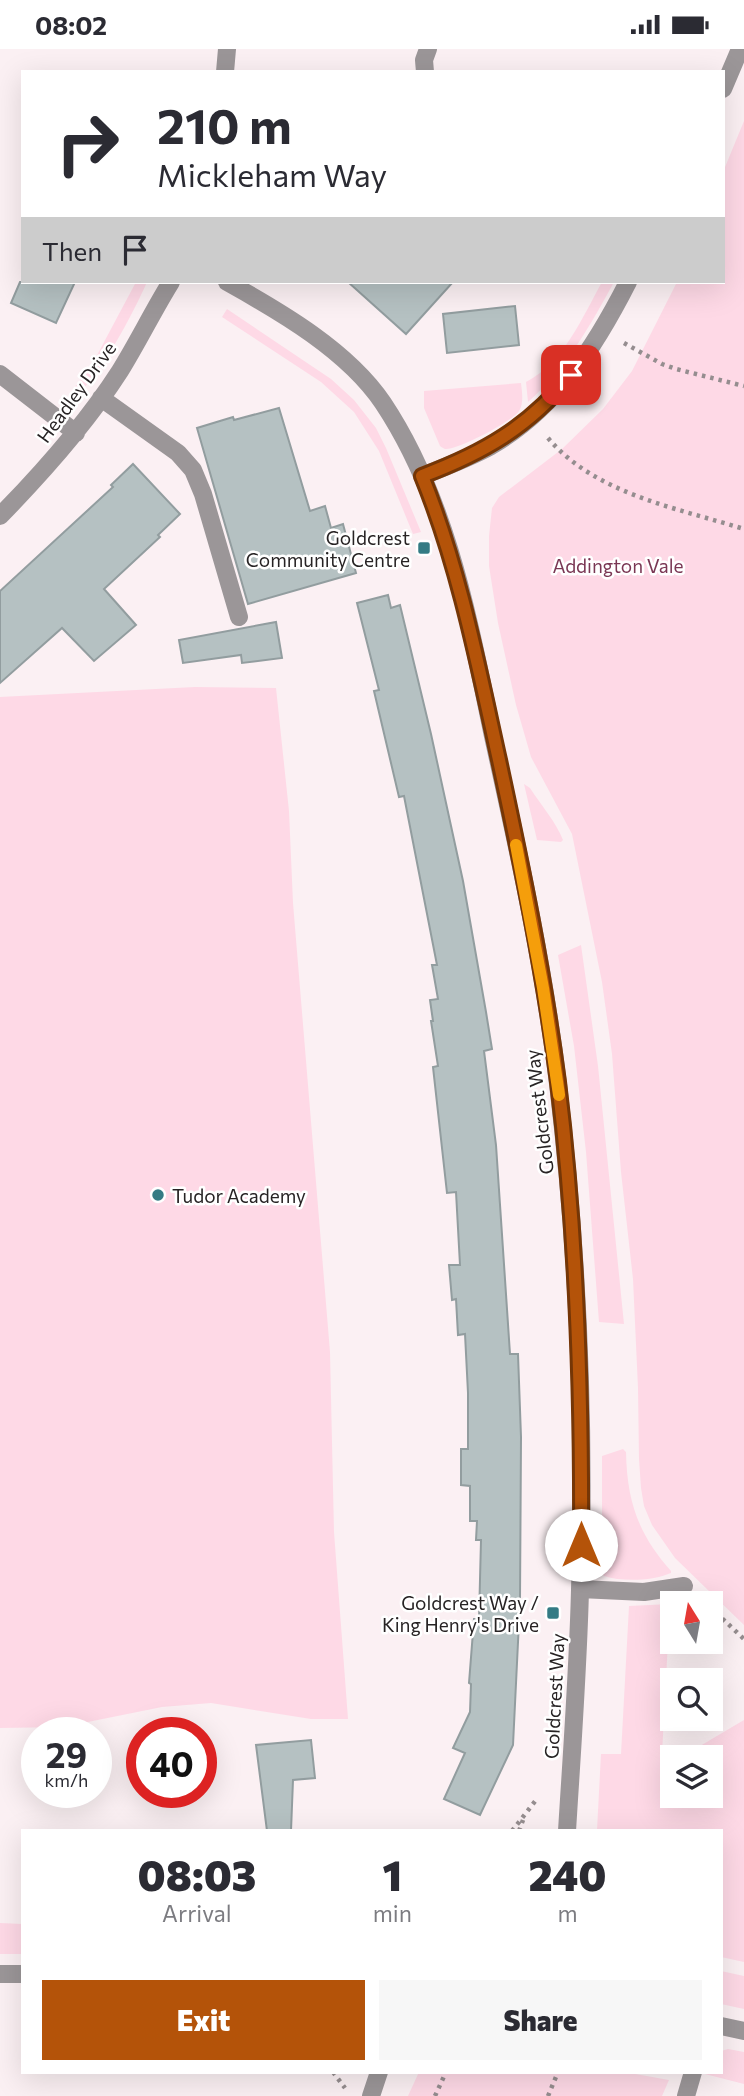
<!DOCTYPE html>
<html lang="en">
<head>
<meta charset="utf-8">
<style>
  :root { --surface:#fff; --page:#f7f7f7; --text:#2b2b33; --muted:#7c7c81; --accent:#b45309 }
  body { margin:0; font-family:Commissioner,sans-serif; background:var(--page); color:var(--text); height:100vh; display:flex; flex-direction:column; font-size:26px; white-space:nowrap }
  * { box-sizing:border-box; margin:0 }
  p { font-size:23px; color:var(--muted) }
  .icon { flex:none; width:38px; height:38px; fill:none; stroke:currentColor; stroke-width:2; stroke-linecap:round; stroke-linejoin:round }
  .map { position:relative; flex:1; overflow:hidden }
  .details { position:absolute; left:21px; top:1780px; width:702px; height:245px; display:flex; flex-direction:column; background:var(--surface); border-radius:0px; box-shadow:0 7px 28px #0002 }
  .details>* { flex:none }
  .hud { position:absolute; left:21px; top:21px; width:704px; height:214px; border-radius:0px; box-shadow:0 7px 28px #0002; background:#fff; color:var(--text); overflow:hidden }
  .needle { width:46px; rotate:349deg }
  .buttons { position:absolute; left:660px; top:1542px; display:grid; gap:14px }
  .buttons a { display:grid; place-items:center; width:63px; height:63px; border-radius:0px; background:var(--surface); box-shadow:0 7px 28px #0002; font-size:35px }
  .speed { position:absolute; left:21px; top:1668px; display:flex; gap:14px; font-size:35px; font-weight:700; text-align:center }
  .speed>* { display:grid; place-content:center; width:91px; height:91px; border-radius:50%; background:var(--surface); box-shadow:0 7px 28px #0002; line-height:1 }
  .speed small { font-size:18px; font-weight:400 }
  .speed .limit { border:10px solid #d22; background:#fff; color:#111 }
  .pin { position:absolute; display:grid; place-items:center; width:60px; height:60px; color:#fff; margin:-30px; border-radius:14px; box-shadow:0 4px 10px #0006 }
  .me { position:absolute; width:77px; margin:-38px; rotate:0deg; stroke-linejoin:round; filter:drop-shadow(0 0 5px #0008) }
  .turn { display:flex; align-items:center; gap:24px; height:147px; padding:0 21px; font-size:32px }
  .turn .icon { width:91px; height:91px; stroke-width:2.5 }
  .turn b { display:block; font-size:49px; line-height:60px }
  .then { display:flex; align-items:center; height:66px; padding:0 21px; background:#0003; gap:14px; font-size:26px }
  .eta { display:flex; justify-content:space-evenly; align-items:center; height:119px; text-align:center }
  .eta b { font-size:42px; font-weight:800; line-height:49px }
  .cta { display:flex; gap:14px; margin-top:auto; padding:14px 21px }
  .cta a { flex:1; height:80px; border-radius:0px; background:var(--accent); color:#fff; font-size:28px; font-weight:800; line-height:80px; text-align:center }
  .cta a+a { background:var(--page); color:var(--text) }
  .status { display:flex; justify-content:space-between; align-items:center; height:49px; padding:0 35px; background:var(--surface); direction:ltr }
  .status svg { height:19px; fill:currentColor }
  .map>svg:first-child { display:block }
  .green { fill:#fed9e6; fill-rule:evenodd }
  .building { fill:#b5c1c2; stroke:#929d9f; stroke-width:2 }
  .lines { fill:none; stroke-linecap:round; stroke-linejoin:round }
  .path { stroke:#958d8f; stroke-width:4.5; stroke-dasharray:3.5 5; stroke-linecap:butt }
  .minor { stroke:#9b9698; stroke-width:18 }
  .route-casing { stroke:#753606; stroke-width:18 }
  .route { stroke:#b45309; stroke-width:12 }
  .slow { stroke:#f59e0b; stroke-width:12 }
  .poi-dot { fill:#347b84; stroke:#fff; stroke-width:2.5 }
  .labels { text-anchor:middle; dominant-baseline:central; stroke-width:5; stroke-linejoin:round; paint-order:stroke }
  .street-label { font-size:19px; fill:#272324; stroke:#fff }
  .poi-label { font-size:19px; fill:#272324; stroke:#fff; text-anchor:end }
  .park-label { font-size:19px; fill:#7a3754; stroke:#fff }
</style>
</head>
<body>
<div class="status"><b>08:02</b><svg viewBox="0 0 49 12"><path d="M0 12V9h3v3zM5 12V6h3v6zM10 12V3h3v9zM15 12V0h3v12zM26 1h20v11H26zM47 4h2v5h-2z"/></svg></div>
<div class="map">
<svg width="744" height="2047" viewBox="0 0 744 2047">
  <rect width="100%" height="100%" fill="#fbf0f3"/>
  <path class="green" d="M744,72V1576L675,1509L652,1476L644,1457L641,1439L639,1410L638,1339L633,1230L621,1123L612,1005L602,933L572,785L531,708L516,656L498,574L489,517V487L492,459L499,448L562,400L603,360L632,322L677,233H723V123Z
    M136,233H147C134,263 101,325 77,346L72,342L95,310Z
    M602,233H614C590,277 566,320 528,353L526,333C564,313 582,269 602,233Z
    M227,260L331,330L354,351L376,379L386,399L421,483L413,485L379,402L354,363L321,333L222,268Z
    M521,334C522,343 524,354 519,362C513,372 456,402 445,400C443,399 441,398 440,397L424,359V342Z
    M195,638L276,639L289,762L293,854L330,1303L334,1483L348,1670H311L211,1654L162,1658L63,1678L0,1679V648Z
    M524,735L530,739C541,756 556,773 563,791L561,793L537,791Z
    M581,896L598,1017L624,1275L599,1273L586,1103L574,997L558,906Z
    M623,1400L626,1403C627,1452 638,1485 671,1522V1524C652,1532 623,1533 604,1527L602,1524V1407Z
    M670,1555L662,1705L700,1697L744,1671V1913L721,1908V1782L597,1781L601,1705H621L629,1557ZM672,1708H710V1746H672Z
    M0,1874L23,1875V1905H0Z
    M721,1922L744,1927V1960L721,1955Z
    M728,2000L744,2003V2035L701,2024L721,2023V2002Z
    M419,2023H624L669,2031L662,2047H408Z"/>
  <path class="building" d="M20,233H75L56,274L11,254Z
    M348,233H453L406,285Z
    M515,257L519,296L447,304L443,265Z
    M279,359L310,462L325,457L331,479L343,475L356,524L248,555L197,379L233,368L234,371Z
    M133,415L180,465L158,486L160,488L104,540L136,576L94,612L62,579L0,634V542L113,438L111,436Z
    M388,546L391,559L400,556L431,685L463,832L486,963L492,1000L484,1002L496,1096L510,1305H518L521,1388L520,1552L513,1696L480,1766L444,1750L465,1704L453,1699L470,1663L471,1635L469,1634L474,1570H479L481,1491H476L477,1472H470V1437L461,1436V1400H468V1344L465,1285L458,1286L456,1250L452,1251L449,1216H460L456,1143L447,1144L433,1018L438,1017L431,972H433L430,951L438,950L432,916H437L404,747L399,748L374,642L379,641L357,554Z
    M276,573L282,609L242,614L241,606L183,614L179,591Z
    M311,1691L315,1729L293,1731L291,1782H267L256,1696Z"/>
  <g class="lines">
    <path class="path" d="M624,294L662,315L676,320L744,337
      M548,389C595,445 677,459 744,480
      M710,1558L744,1590
      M512,1782L536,1751
      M519,1782L523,1771
      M333,2023L345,2039
      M435,2047L446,2023
      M548,2047L558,2023"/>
    <path class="minor" d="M225,23L227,0
      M425,23L424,11L428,0
      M723,40L740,0
      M227,233C281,263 348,302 383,354C449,453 470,578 494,692C519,805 544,919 558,1035C578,1203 585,1372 580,1541C578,1621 572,1701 567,1782
      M0,325L76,384
      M101,349L178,404L193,421L203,445L239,568
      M422,427C445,418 469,409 491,397C556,359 595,298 628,233
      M0,467C44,422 86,375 120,322C138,293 153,262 171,233
      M580,1540L644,1543L684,1537
      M0,1925H23
      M721,1977L744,1982
      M371,2047L379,2023
      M686,2047L693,2023"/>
  </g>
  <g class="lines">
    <g class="route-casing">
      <path id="route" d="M571,326C529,378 483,404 422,427C459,518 478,616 499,711C522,818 544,925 558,1033C577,1187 582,1342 581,1496"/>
    </g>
    <use href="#route" class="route"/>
    <path class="slow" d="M516,796L543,939L559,1046"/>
  </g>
  <g class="poi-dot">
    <rect x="417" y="492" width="14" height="14" rx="3.5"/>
    <circle cx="158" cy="1146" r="7"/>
    <rect x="546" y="1557" width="14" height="14" rx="3.5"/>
  </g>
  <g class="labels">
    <g class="street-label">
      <text transform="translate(76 343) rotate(-54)">Headley Drive</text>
      <text transform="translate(539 1063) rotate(-97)">Goldcrest Way</text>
      <text transform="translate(554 1647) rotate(-87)">Goldcrest Way</text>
    </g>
    <g class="poi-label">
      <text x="410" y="488">Goldcrest<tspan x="410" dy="22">Community Centre</tspan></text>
      <text x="172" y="1146" text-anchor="start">Tudor Academy</text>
      <text x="539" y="1553">Goldcrest Way /<tspan x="539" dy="22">King Henry's Drive</tspan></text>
    </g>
    <g class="park-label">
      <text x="618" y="516">Addington Vale</text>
    </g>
  </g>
</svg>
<div class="buttons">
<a><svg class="needle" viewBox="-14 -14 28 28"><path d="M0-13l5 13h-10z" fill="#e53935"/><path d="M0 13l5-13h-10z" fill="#7c7c81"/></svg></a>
<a><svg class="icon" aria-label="search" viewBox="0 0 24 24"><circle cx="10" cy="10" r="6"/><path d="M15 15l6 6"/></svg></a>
<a><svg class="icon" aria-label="layers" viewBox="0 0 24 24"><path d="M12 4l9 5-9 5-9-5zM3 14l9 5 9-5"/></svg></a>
</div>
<div class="speed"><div>29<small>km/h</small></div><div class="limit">40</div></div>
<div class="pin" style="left:571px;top:326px;background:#d93025"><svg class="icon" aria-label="arrive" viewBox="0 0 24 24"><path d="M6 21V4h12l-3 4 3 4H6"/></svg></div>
<svg class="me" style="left:581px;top:1496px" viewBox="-20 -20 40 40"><circle r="19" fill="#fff"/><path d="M0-13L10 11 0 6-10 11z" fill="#b45309"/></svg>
<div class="hud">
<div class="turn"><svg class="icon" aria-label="right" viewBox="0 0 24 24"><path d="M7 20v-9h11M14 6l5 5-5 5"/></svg><div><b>210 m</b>Mickleham Way</div></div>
<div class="then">Then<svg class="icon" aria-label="arrive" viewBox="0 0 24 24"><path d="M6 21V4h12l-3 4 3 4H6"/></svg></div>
</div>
<section class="details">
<div class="eta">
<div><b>08:03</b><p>Arrival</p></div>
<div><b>1</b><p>min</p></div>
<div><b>240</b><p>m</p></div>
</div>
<div class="cta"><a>Exit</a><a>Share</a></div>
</section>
</div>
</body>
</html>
